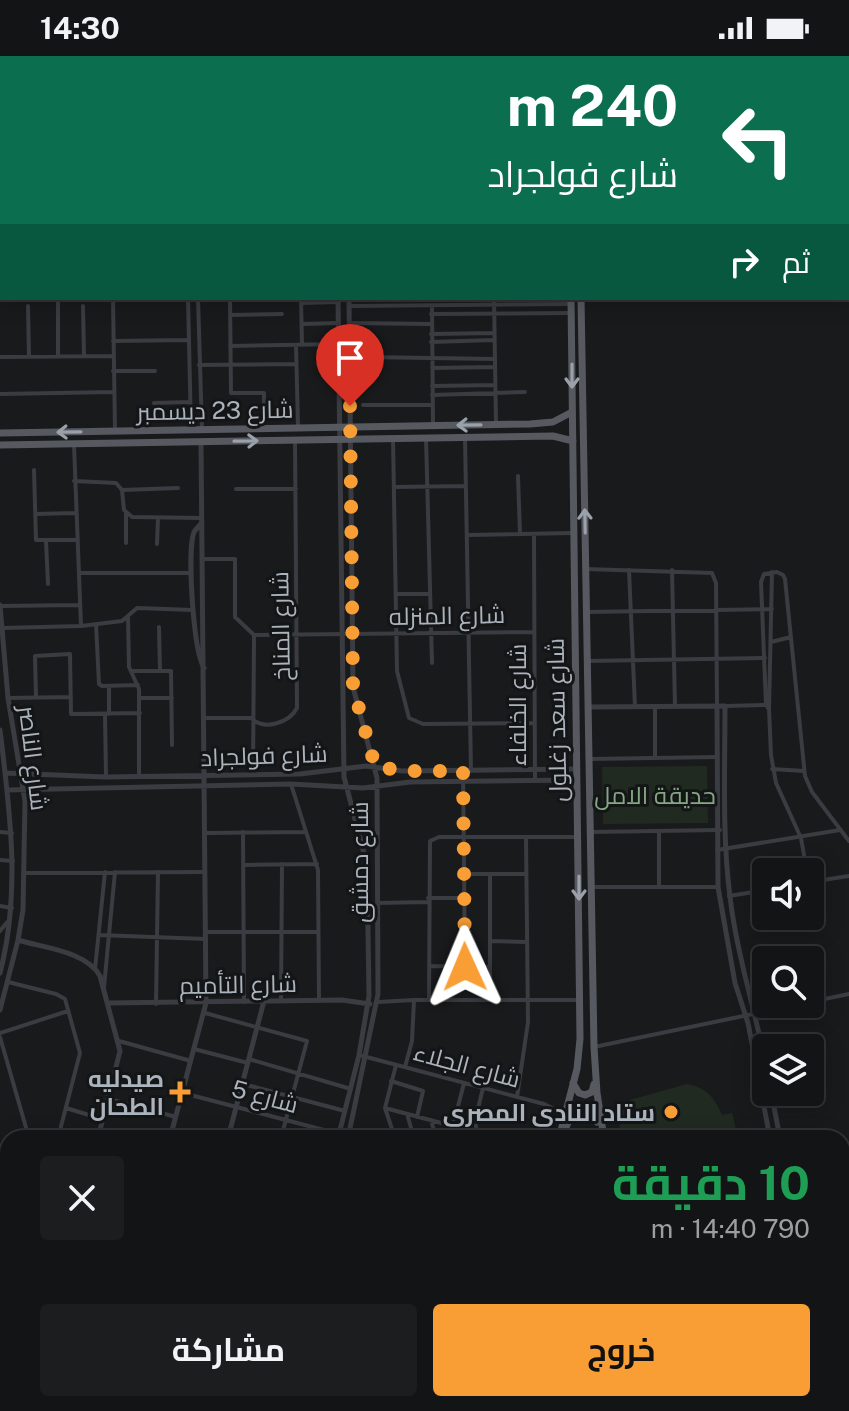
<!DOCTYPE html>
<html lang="ar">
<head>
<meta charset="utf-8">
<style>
  :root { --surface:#131415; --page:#1c1d1e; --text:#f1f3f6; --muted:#9d9ea0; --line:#323334; --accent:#f99e35 }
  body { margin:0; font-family:"Public Sans",Cairo,sans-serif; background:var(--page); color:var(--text); direction:rtl; height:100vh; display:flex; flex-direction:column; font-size:30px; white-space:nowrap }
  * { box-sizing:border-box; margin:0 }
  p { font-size:26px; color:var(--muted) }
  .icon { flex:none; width:44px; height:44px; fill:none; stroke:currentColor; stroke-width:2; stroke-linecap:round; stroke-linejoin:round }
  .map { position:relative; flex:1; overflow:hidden; direction:ltr }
  .details { position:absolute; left:0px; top:1074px; width:850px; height:282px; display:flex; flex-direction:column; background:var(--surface); border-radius:24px 24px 0 0; box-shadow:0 4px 20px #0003,0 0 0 2px var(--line); direction:rtl }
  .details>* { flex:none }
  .hud { position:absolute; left:0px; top:0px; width:850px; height:244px; box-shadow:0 4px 20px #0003,0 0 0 2px var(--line); direction:rtl; background:#0b6e4f; color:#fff; overflow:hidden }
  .tools { position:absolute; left:752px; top:802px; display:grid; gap:16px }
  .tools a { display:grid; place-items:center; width:72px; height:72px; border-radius:8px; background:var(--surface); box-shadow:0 4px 20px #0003,0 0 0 2px var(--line); font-size:40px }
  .pin { position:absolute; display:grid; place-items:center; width:68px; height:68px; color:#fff; margin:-82px -34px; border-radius:50% 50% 50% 0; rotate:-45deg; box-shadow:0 0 8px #0007 }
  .pin .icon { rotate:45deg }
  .me { position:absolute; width:88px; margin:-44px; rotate:359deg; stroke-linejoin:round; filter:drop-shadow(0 0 6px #0008) }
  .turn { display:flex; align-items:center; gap:28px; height:168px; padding:0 40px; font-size:36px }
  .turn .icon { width:104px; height:104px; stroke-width:2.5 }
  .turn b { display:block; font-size:56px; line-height:68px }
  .then { display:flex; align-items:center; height:76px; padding:0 40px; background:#0003; gap:16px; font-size:30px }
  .round { display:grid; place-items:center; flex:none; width:84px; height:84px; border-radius:8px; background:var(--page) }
  .overview { display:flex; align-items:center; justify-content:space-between; height:136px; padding:0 40px }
  h1 { font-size:48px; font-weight:700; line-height:60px; color:#1e9e55 }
  .button { display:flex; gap:16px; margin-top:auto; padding:16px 40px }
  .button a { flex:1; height:92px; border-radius:8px; background:var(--accent); color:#111; font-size:32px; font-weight:700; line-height:92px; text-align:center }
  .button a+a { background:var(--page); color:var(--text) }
  .status { display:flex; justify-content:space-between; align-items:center; height:56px; padding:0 40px; background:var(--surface); direction:ltr }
  .status svg { height:22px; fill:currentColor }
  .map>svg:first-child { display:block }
  .green { fill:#212a21 }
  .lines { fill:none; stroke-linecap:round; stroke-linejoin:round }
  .minor { stroke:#3a3c41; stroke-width:4 }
  .tertiary { stroke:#3a3c41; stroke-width:5 }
  .primary { stroke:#565a60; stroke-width:7 }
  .oneway { stroke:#9aa1aa }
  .route { stroke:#f99e35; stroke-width:14; stroke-dasharray:0 25.2 }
  .poi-dot { fill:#f99e35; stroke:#141517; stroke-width:3 }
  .labels { text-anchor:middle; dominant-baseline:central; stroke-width:6; stroke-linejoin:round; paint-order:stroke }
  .street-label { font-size:24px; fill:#abb3bc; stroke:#141517 }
  .park-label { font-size:24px; fill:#85a782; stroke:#141517 }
  .poi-label { font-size:24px; font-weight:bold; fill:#abb3bc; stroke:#141517; text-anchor:end }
</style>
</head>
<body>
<div class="status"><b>14:30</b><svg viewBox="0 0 49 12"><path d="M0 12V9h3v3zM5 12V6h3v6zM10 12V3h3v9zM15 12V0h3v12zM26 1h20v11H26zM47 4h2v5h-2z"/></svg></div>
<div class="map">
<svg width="849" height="1355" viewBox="0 0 849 1355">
  <rect width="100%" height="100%" fill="#191a1c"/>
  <path class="green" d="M707,710L708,767L603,768L602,711Z
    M687,1028C707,1032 714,1041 722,1059L732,1057L738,1082H619L620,1058L630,1044Z"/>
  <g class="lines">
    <path class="minor" d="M64,0V2
      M289,0V2
      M447,0V2
      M343,1L390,0
      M252,2V0
      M0,227H2
      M58,242V300
      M113,242L115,375
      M188,242L191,374
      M198,242L202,374
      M230,242L231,337H264V355
      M301,242L302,289
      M494,242L496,368
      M301,247L339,246
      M432,249L433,370
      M28,250L29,301
      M83,250L84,300
      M350,250L571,248
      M431,258L571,257
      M230,259L282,258
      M349,267L431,268
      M302,268L339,267
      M431,278L494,277
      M113,285L188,284
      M431,286L494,284
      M296,289L298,370
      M230,290L339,288
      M0,301L113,300
      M364,301L495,303
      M199,309L296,308
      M432,312L495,311
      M113,315H155
      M432,330L495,329
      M0,338L114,336
      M432,339L525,336
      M154,347L189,346
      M363,349H432
      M393,382L397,615L409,662L423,668L535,667
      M426,382L432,607
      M465,382L471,715
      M74,389L81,570
      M34,414L36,484H78
      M518,420L520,478
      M74,425L116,427L122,434L124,454L132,461L202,462
      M394,431L466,430
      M236,433H296
      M122,434L178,432
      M126,457V487
      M35,458L75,457
      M534,478L535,724
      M468,479L573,477
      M46,485L48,528
      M157,488L158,462
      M203,503H235V561L254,579L534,576
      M585,513L712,517L716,527L717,650
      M629,514L635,651
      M672,514L675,650
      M772,516L769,653L771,699L776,727L801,782L807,816
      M79,517H191
      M396,538H429
      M0,550L80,549
      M586,556L772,553
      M128,561L129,611L139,633V720
      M96,568L99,628L102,630L138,629
      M159,571L160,615
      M2,572L81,570L122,565L137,552L193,554
      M771,586L791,581
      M587,605L765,602
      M132,615H171L172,689
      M109,630V658
      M36,641L35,600L70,598L71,658L140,657
      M8,642L71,641
      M140,642H172
      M725,650L766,649
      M655,651V702
      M769,653L766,649L761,526L764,518L777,516L783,519L785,523L805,720L812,736L849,785
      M105,658L106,721
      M203,662H251C264,675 289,667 297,652L295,384
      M589,703L717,701
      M772,713L804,715
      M463,715L465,911
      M253,719L254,579
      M291,728L318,814L319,945
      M659,775V831
      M0,776L12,777
      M243,776L244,946
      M591,776L720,774
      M205,777L306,776
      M717,794L840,774
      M0,804L13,805
      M244,809L317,808
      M24,817L205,816
      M465,818H526
      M490,818V943
      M810,826L849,820
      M592,831H717
      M729,840L766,834
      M428,842H464
      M377,847L428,846
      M0,850L12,852
      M0,875L9,864
      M206,876H318
      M99,879L206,883
      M490,885L527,886
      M429,910L490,911
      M95,913L105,816
      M8,926L56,938L65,943L80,997L58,1082
      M104,931L115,816
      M429,944L430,785L439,781H576
      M281,945L282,808
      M378,946L414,944H579
      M810,946L849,938
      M156,948L158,816
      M205,957L307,985L281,1082
      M0,977L68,955
      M0,981L29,1082
      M119,985L191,1005
      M594,991L801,948
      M194,993L248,1007
      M359,999L544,1048L565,1058
      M249,1003L351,1033
      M405,1011L412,985L414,944
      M391,1025L423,1035L417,1061
      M243,1028L345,1055
      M183,1037L339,1078
      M517,1041L528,966L526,781
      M109,1043L176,1061
      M66,1052L102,1063
      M385,1052L460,1072
      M407,1058L414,1082
      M431,1064L436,1082
      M340,1076L363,1082
      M395,1082L385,1052L396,1009
      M456,1082L453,1070L464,1027
      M478,1082L475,1065L483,1032
      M0,1183L8,1185
      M0,1218L8,1187
      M0,1231L8,1233
      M0,1302L8,1304
      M34,1348L60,1355
      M170,1348L196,1355
      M303,1348L329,1355
      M439,1348L466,1355
      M579,1348V1355
      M722,1348V1355
      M761,1348L762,1355
      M816,1349L849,1352
      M102,1355L104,1348
      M209,1355L211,1348
      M262,1355L263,1348
      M370,1355L372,1348
      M425,1355L427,1348"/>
    <path class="tertiary" d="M332,0V2
      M343,0V2
      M5,2V0
      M18,2L19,0
      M0,27L2,17
      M0,51H2
      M0,95L2,96
      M0,112L2,114
      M0,133L2,131
      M202,466C201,468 195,474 194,476C187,495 193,593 204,612
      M0,549L8,642L25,745L23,854L18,884L0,954
      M717,650L718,831L735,927L748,967L770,1082
      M588,651L725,650C725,713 722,779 730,841C737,899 755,953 766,1010
      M0,674C10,756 21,836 0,917
      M5,717L106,721L300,718L366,710L402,715L577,713
      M7,734L291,728L363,732L410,726L577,724
      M18,884C44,892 86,895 100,920L120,995L98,1082
      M108,947L342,944L370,948
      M771,1036L780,1082
      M170,1082L206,947L201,386
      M228,1082L264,945
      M338,1082L359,999L369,940L367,809L344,721L338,242
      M348,1082L378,938L377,722L353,631L349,242
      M0,1120L8,1122
      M0,1129L8,1131
      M803,1348L804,1355
      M815,1348V1355
      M25,1355L27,1348
      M154,1355L156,1348"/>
    <path class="primary" d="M572,2V0
      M579,2L580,0
      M581,242L594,991L597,1037L604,1082
      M0,377L530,368L553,366L572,356
      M0,389L553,380L573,385
      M573,1027L579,1037L585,1039L592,1036L594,1028
      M562,1080L572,1058L577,1053L590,1054L597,1066
      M559,1082L577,1013L580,983L571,242
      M491,1348H501
      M652,1348L653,1355
      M661,1348L662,1355"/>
  </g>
  <defs><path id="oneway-shaft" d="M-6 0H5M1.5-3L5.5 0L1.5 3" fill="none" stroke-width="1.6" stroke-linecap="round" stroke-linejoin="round" transform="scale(2)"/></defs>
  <g class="oneway">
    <use href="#oneway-shaft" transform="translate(572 320) rotate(90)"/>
    <use href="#oneway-shaft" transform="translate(469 369) rotate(179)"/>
    <use href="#oneway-shaft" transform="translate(69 376) rotate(179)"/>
    <use href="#oneway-shaft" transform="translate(246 385) rotate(-1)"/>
    <use href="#oneway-shaft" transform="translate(585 465) rotate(-91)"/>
    <use href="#oneway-shaft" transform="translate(579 832) rotate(90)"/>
  </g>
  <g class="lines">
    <path class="route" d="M350,350L353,631L375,710L402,715H463L465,911"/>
  </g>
  <g class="poi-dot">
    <path d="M176 1024h8v8h8v8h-8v8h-8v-8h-8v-8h8z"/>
    <circle cx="671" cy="1056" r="8"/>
  </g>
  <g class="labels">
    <g class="street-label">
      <text transform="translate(215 354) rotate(-1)">شارع 23 ديسمبر</text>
      <text transform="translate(447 559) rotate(-1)">شارع المنزله</text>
      <text transform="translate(280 570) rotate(-91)">شارع المناخ</text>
      <text transform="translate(517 649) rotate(-90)">شارع الخلفاء</text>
      <text transform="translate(556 664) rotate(-91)">شارع سعد زغلول</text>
      <text transform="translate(264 699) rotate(-2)">شارع فولجراد</text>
      <text transform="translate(34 702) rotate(83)">شارع الناصر</text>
      <text transform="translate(359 806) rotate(-90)">شارع دمشق</text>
      <text transform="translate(238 928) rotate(-1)">شارع التأميم</text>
      <text transform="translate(467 1009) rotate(15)">شارع الجلاء</text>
      <text transform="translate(265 1040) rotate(15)">شارع 5</text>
    </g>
    <g class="park-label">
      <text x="655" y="739">حديقة الامل</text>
    </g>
    <g class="poi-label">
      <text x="164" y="1022">صيدليه<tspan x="164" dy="28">الطحان</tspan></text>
      <text x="655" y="1056">ستاد النادي المصري</text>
    </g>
  </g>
</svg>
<div class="tools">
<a><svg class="icon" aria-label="sound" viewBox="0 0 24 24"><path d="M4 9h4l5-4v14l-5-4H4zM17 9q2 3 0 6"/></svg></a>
<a><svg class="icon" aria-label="search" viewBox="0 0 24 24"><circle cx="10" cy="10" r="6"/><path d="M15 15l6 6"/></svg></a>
<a><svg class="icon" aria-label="layers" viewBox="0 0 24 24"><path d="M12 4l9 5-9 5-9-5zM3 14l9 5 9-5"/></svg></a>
</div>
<div class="pin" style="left:350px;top:350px;background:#d93025"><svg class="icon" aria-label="arrive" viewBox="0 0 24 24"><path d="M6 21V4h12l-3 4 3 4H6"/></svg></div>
<svg class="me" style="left:465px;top:911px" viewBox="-20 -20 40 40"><path d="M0-17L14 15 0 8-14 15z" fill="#f99e35" stroke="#fff" stroke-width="4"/></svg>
<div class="hud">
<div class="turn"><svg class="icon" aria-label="left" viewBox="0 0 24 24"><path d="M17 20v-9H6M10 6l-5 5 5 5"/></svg><div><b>240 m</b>شارع فولجراد</div></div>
<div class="then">ثم<svg class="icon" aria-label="right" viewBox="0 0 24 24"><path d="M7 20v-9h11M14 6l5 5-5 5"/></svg></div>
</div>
<section class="details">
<div class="overview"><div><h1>10 دقيقة</h1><p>790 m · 14:40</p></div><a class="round"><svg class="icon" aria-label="close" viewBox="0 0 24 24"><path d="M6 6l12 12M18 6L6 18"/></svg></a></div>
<div class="button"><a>خروج</a><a>مشاركة</a></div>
</section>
</div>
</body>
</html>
